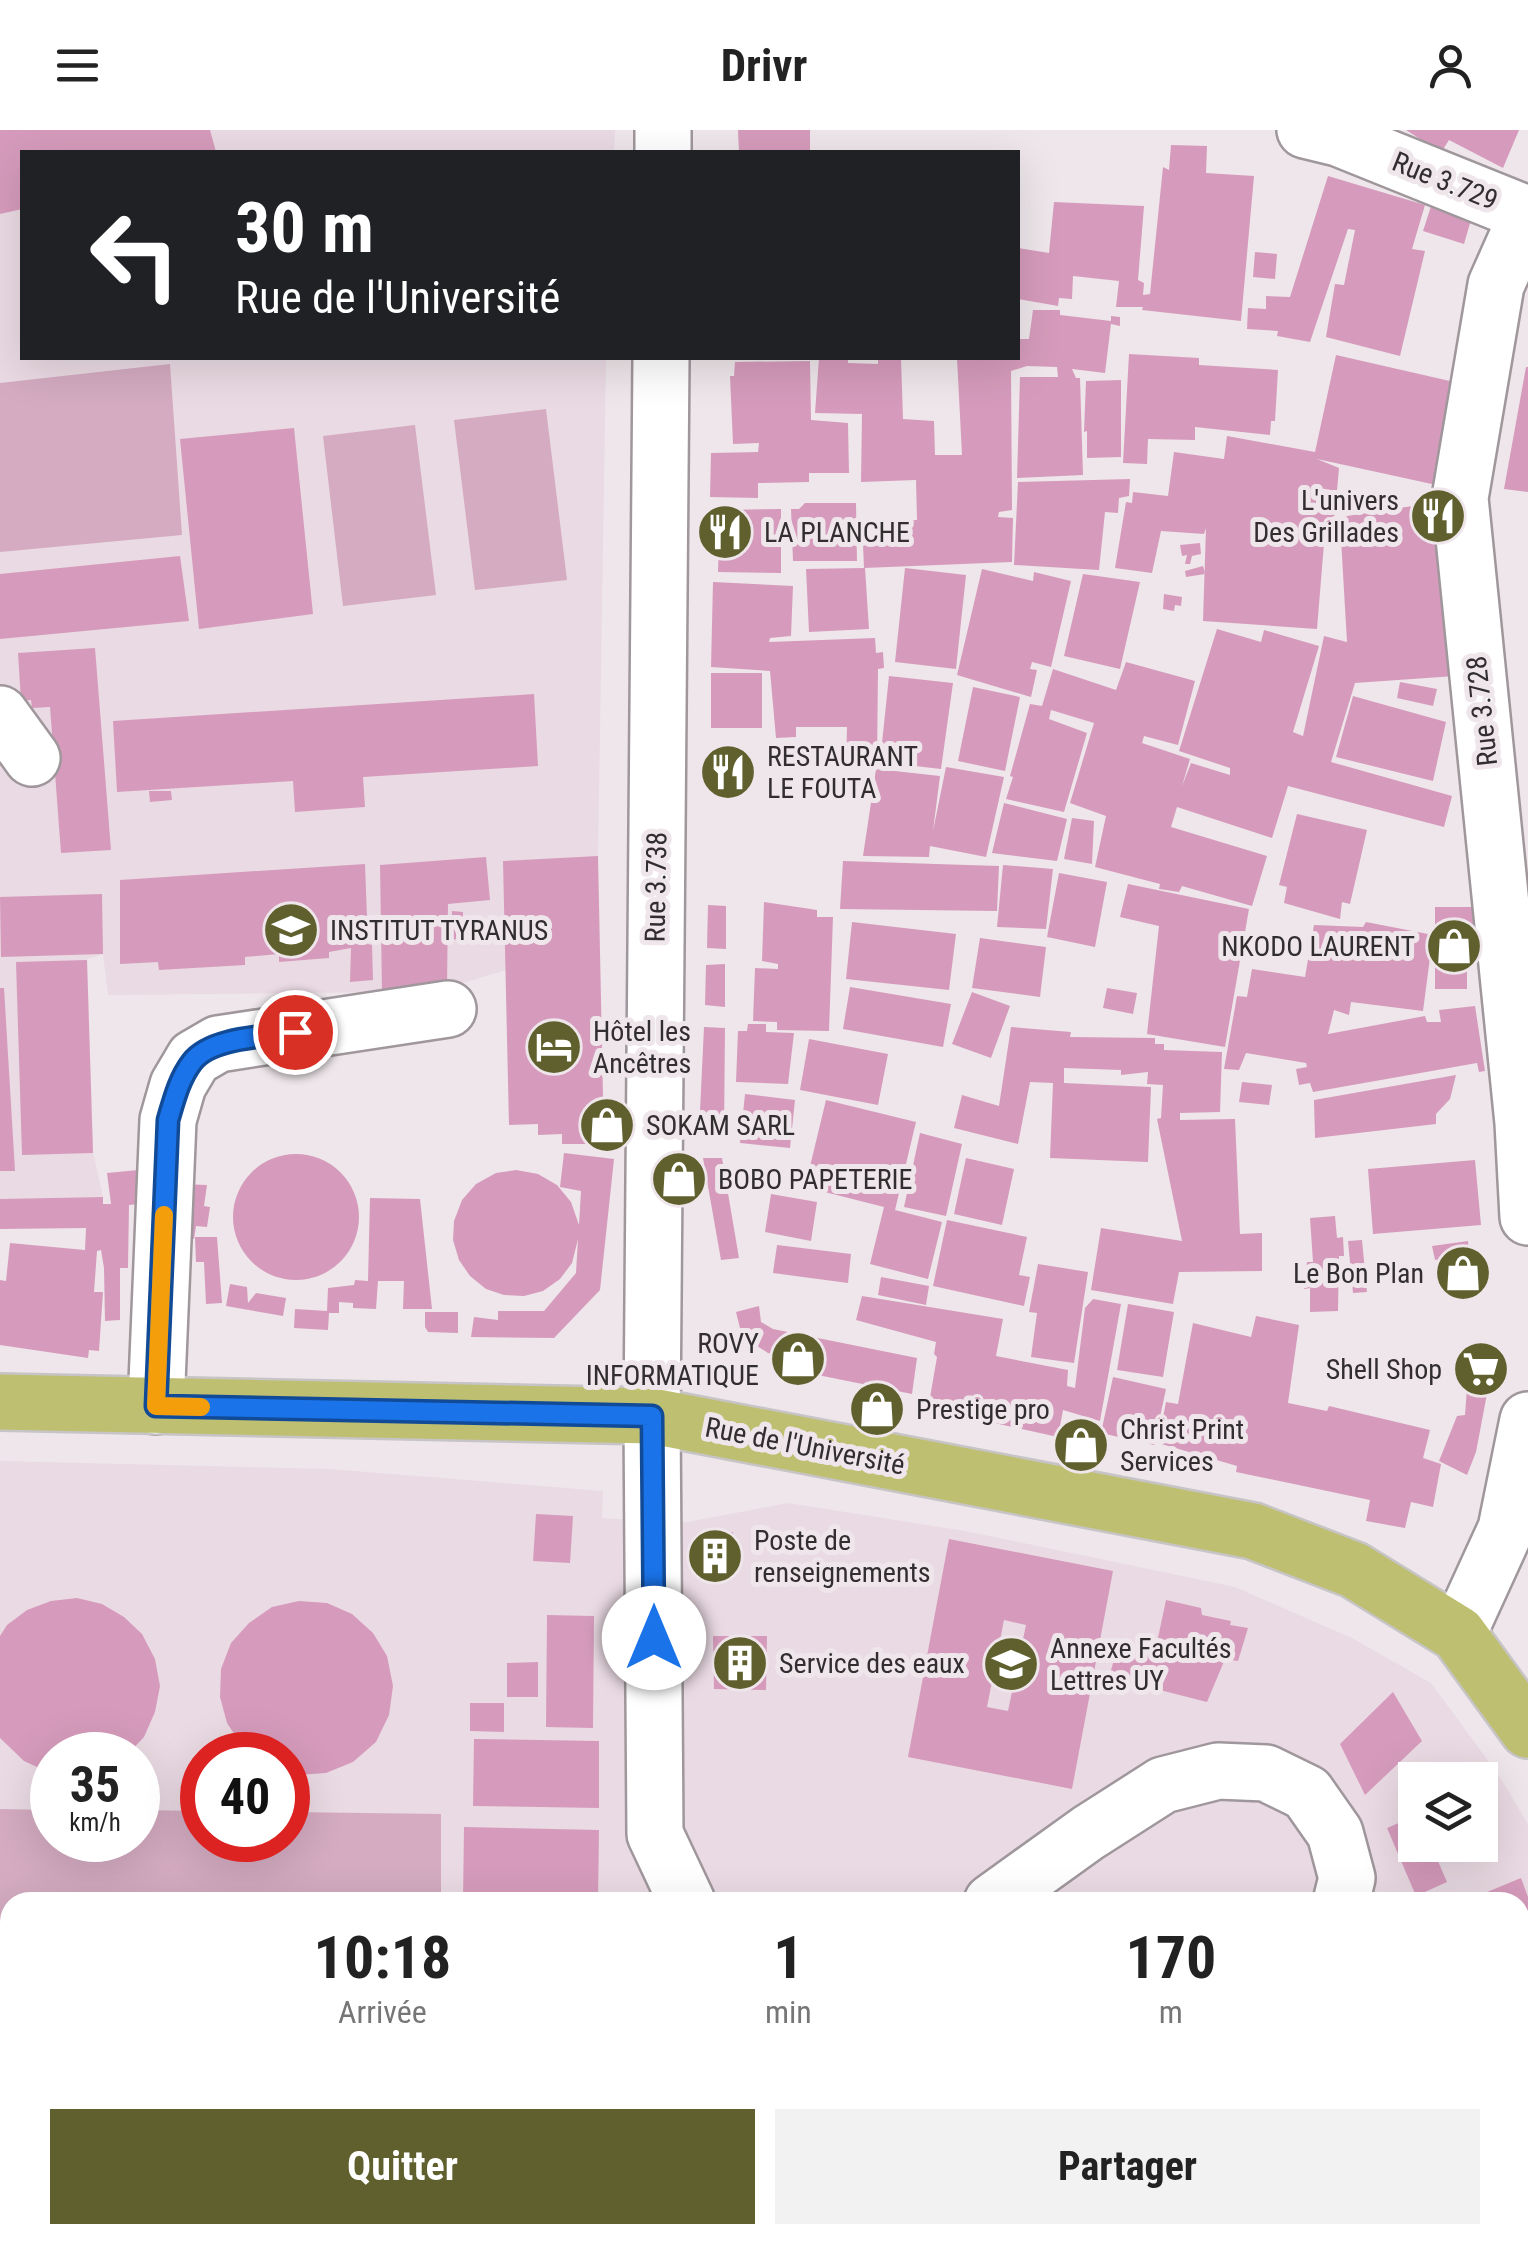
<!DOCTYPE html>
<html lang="fr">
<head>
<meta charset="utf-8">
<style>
  :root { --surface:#fff; --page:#f2f2f2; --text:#222; --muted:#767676; --accent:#5f602d }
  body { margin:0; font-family:"Roboto Condensed",sans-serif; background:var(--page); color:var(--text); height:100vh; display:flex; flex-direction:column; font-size:38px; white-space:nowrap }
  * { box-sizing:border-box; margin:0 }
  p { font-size:32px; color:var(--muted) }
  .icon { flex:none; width:55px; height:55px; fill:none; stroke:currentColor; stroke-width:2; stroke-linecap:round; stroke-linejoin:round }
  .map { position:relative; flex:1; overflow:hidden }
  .side { position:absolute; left:0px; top:1762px; width:1530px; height:352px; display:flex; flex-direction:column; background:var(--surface); border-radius:30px 30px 0 0; box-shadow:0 10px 40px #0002 }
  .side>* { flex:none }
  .hud { position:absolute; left:20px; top:20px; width:1000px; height:210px; border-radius:0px; box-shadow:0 10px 40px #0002; background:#202124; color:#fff; overflow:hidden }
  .buttons { position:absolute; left:1398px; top:1632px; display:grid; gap:20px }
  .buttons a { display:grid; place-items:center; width:100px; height:100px; border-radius:0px; background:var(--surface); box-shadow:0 10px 40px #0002; font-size:50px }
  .speed { position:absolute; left:30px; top:1602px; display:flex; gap:20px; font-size:50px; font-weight:700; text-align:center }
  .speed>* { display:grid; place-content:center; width:130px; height:130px; border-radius:50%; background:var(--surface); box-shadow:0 10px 40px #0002; line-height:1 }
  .speed small { font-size:25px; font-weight:400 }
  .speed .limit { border:15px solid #d22; background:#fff; color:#111 }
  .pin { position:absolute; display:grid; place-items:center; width:85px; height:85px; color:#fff; margin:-42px; border:5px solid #fff; border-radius:50%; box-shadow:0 2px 10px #0007 }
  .me { position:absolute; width:110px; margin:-55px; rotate:0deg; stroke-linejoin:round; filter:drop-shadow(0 0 8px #0008) }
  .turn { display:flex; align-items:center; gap:35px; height:210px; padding:0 50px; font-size:45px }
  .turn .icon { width:130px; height:130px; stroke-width:2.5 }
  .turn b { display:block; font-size:70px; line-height:85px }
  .eta { display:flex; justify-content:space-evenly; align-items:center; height:170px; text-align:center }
  .eta b { font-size:60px; font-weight:700; line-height:70px }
  .action { display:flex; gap:20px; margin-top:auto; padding:20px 50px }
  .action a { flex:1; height:115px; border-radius:0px; background:var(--accent); color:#fff; font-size:40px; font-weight:700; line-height:115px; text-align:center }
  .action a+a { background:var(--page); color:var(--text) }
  header { display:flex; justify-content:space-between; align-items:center; height:130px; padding:0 50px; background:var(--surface); font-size:45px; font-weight:700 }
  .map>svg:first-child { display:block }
  .built { fill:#eadae3; fill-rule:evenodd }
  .green { fill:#d4abc1 }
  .building { fill:#d69bbc; fill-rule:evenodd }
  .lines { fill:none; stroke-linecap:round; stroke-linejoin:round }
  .minor-casing { stroke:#9f979b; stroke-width:60 }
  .major-casing { stroke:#c6c4c5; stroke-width:60 }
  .minor { stroke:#fff; stroke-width:55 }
  .major { stroke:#bfbf72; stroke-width:55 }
  .route-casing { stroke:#114b97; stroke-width:25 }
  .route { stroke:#1a73e8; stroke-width:18 }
  .slow { stroke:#f59e0b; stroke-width:18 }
  .labels { text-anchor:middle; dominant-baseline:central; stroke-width:10; stroke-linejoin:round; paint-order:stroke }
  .street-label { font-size:28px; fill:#322e30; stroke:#eee6ea }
  .poi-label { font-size:28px; fill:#322e30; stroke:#eee6ea; text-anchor:start }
</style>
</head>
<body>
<header><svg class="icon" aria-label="menu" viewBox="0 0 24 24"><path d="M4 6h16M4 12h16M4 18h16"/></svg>Drivr<svg class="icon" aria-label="person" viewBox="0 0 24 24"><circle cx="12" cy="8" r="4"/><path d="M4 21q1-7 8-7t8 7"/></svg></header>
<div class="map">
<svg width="1528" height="2114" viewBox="0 0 1528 2114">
  <rect width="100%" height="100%" fill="#eee6ea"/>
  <path class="built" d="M0,0H615L614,22H22V228H606L598,726L506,840L447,858L382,862L108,865L103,824L87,829L93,1022L103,1067L0,1069Z
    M0,1331L329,1339L603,1361L602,1388L653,1391L688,1392L788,1373L965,1401L1235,1457L1354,1509L1431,1553L1500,1647L1528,1694V2114H0ZM52,1625H138V1710H52ZM202,1625H288V1710H202ZM1415,1650H1480V1715H1415ZM10,1772H1520V2105H10Z"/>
  <path class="green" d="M170,234L182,405L0,422V253Z
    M546,279L567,450L475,460L454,290Z
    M415,295L436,465L343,476L323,306Z
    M0,1679L52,1680V1710H138V1680L202,1681V1710H288V1682L441,1684V1772H10V2105H576L578,2114H0Z
    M1528,1909V2114H1233L1245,2105H1520V1912Z"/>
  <path class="building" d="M0,0H210L216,22H22V79L0,84Z
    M738,0H810V22H739Z
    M1406,0H1519L1503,38L1449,10L1442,21L1434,17L1430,23L1416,15L1420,9Z
    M1171,15L1207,16L1206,43L1254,46L1241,191L1142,180L1143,177H1116L1119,151L1073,146L1072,169L1059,168L1058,176L1018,169V118L1049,123L1054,72L1144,76L1138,150L1144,153L1143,165L1150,164L1163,37L1169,40Z
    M1328,46L1425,75L1412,119L1425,121L1400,226L1326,207L1335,154L1344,155L1355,100L1348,99L1310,212L1277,206L1278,201L1247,199L1248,178L1266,179V166L1290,167Z
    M1433,70L1473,83L1464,114L1423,101Z
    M1255,122L1277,124L1275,149L1253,147Z
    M1033,180H1060V185L1111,191V186L1120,187V196L1111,194L1105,243L1072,239L1076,248H1080L1083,345L1017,348L1020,247H1058L1057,237L1027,236L1011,241L1012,380L999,382L998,387L1013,388L1012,432L864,438L862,392L917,390L916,350L861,352L862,284L815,283L819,228H848V233L878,234V228H901L903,289L934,291L935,325H962L957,228H1018V209H1029Z
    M1129,224L1199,228V235L1278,240L1275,291H1271L1270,305L1195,297V310L1148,309L1147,334L1123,333Z
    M1336,225L1463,254L1441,356L1317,329L1339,338L1337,361L1319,358L1317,367L1337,370L1332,402L1325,401L1317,499L1203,491L1206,398L1204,404L1161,401L1152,443L1115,438L1126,372L1132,373L1133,362L1168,366L1174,322L1224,329L1227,306L1315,322Z
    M810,231L811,290L848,293L849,343H809V352L758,353V368L710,367L711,323L758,322L759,313L733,314L730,246H734L735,232Z
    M1526,237H1528V362L1504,359Z
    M1121,250V327L1087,328V301L1084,302L1086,251Z
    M294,298L313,484L199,499L180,309Z
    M1130,349L1129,366L1119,368L1118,383L1105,382L1099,440L1014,435L1018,352Z
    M1445,371L1455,546L1355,553L1331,632L1452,666L1444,697L1288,656L1272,708L1177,677L1171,697L1267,726L1252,776L1182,756L1179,762L1159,759L1160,754L1095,737L1106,686L1070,673L1094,593L1051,580L1049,589L1087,603L1064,682L1006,669L1013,647L1010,646L1030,574L1042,576L1053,539L1116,560L1126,532L1195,551L1178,615L1144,606L1142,613L1190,629L1182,656L1191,633L1230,645V638L1179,621L1217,499L1261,512L1264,500L1319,516L1293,602L1303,606L1324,506L1347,512L1340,392L1347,386Z
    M805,373H856L857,431H793L791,379H799Z
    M781,379V393H787V408L781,411V443L718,442L720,380Z
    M1200,413L1201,424L1192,426L1190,434H1185L1187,425L1182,426L1180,415Z
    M180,426L189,491L0,509V444Z
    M1203,436L1205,444L1186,447L1185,441Z
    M865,438L869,499L809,502L806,439Z
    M905,438L966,445L956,539L895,532Z
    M982,439L1033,451L1034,442L1071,451L1051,537L1032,532L1030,539L1037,540L1031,567L957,545Z
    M1083,444L1140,452L1120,539L1064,526Z
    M713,452L793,456L791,506L770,508L769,512L875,508L876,523L883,522L884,538L878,539L877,635L846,636L847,597H796V607L776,608L770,541L711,537Z
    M1164,464L1182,467L1181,476L1175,475L1174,481L1163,479Z
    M95,518L111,720L61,723L50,577L32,578L31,570L21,571L18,523Z
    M711,543H762V598H711Z
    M889,546L953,553L941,639L880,632Z
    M1400,552L1437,559L1433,576L1397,568Z
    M973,557L1020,567L1005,641L958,631Z
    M534,564L538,636L363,647L365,677L295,682L293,651L117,662L113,591Z
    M1353,566L1446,592L1433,651L1336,627Z
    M946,637L1004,647L986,727L930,716L929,727L863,726L876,639L940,646L933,701Z
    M149,661H171L172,670L150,672Z
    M1004,673L1067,689L1057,731L992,723Z
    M1297,684L1367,700L1350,774L1342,772L1340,789L1284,773L1287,757L1279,755Z
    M1072,688L1094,691L1092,734L1064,729Z
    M598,726L604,1014H562V1004L538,1005V994L509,995L503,731Z
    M486,727L490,770L448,774L447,858L382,862L380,735Z
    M843,731L999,736L997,781L840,779Z
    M365,734L368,814L372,815L373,850L350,852L351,818L329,822V828L279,832V824L245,827V835L159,840L158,832L120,834V750Z
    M1003,735L1053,739L1046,799L997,797Z
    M1059,743L1107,752L1095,817L1047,807Z
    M1128,754L1249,779L1225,917L1147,904L1159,796L1120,787Z
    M102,764L103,824L1,827L0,767Z
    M764,772L817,780V787H833L829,901L777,900V892L753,891L755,838L778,839V834L762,831Z
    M708,775L726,776V819L707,818Z
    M1435,777H1475V795H1467V859H1435Z
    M452,781L463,782L462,810L451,809Z
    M852,792L956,804L949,860L846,849Z
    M1366,792L1433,805L1423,881L1351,872L1349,885L1334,880L1328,904L1425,886L1427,892H1441L1439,880L1475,876L1485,941L1479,942L1477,933L1313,962L1310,953L1299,955L1296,939L1307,937L1306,933L1246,923L1239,940L1224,939L1237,866L1247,867L1252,839L1305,847L1314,795L1363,797Z
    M980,808L1046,817L1040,867L972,858Z
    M87,830L93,1023L22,1025L16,832Z
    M725,834V877L705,875L706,835Z
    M850,857L951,874L943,917L843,899Z
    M0,858H4L15,1041H0Z
    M1107,858L1137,863L1133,884L1103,878Z
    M972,862L1010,876L991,928L952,914Z
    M748,894H766V902L794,903L788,954L736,952L738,901H747Z
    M704,897L725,898L724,1002H699Z
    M1011,897L1071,902L1070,907L1155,908V914H1164V920L1222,922L1220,982L1180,983V990L1235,989L1240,1104L1262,1103V1141L1179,1142L1173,1174L1091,1160L1101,1098L1182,1111L1157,989L1161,988L1163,955L1147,954L1148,942L1121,945V940L1064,938V953L1151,957L1148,1032L1050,1028L1053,953L1030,952L1018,1014L954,998L962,965L999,976Z
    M809,909L888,924L878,975L800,960Z
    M1456,945L1450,969L1436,984V994L1315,1008L1314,970Z
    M1242,952L1272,955L1269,975L1239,972Z
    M745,964L795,970L790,1018L740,1013Z
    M826,970L916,992L895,1080L942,1092L928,1149L870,1134L884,1077L805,1057Z
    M920,1003L962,1014L946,1086L904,1077Z
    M564,1023L614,1029L600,1160L554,1208L471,1207L474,1187L498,1190V1181H544L576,1143L578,1109L572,1133L560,1149L543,1161L524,1166L504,1165L486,1159L470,1146L459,1130L453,1110L454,1091L462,1070L476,1054L496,1043L516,1040L538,1044L557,1055L571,1072L579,1095L581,1061L560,1057Z
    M233 1087a63 63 0 1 1 126 0a63 63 0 1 1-126 0Z
    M703,1028H722L739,1128L721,1130Z
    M966,1028L1014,1039L1002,1095L954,1084Z
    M1475,1030L1481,1095L1373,1104L1368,1039Z
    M138,1040L140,1074L129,1075L128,1138H120V1190L105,1191L104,1138L101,1120L97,1121L94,1162H103L99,1221L89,1220L88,1228L0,1215V1150L6,1151L10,1113L85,1120L86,1098L0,1099V1069L103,1067V1074H111L107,1043Z
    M179,1054L207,1055L204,1076L210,1077L207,1097L196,1096L194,1109L186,1105Z
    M771,1064L817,1072L811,1111L765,1102Z
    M370,1068L420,1069L432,1179H403L404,1151H378L376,1179L353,1178V1173L339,1172V1183H329L328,1200L294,1198L295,1179L327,1181L328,1158L354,1155L355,1150L368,1151Z
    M1335,1086L1337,1108L1343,1107L1344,1126H1339L1338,1181L1310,1182V1158L1304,1159L1307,1132H1313L1310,1088Z
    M947,1090L1027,1107L1019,1145L1030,1147L1024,1176L933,1156Z
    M195,1107H217L222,1173L206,1174L204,1132H196Z
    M1362,1110L1367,1162L1353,1163L1348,1111Z
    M1468,1111L1469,1125L1435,1130L1432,1116Z
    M777,1115L851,1124L848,1153L773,1143Z
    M1038,1134L1088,1142L1074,1233L1031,1227L1037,1183L1029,1182Z
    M881,1147L929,1156L926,1175L878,1165Z
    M230,1154L247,1157L248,1173L256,1163L286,1168L283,1186L226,1176Z
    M862,1166L1003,1189L996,1226L1068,1240L1067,1256L1075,1258L1085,1178L1093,1169L1121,1174L1100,1291L1063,1280L1058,1307L990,1292L989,1285L984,1284L983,1288L928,1279L937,1227L934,1224L936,1212L856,1190Z
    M1128,1174L1174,1182L1163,1247L1117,1240Z
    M759,1176L761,1192L773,1199L917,1228L912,1264L788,1239L789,1229L768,1223L742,1206L736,1182Z
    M425,1182H458V1203L428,1202L425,1197Z
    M1256,1186L1299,1195L1288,1273L1327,1281L1329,1276L1430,1300L1423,1328L1441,1334L1433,1377L1411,1372L1405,1398L1366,1391L1370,1370L1236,1342L1237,1336L1158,1313L1166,1272L1178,1274L1193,1193L1251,1207Z
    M1469,1230L1493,1232L1476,1322L1467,1345L1439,1331L1457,1286L1465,1285Z
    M1113,1247L1166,1259L1154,1315L1101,1303Z
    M536,1384L573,1386L570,1433L533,1431Z
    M700,1402H733L734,1443L701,1444V1434H696V1418H699Z
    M949,1409L1113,1441L1072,1659L908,1627ZM1004,1490L1026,1495L1008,1581L987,1577Z
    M77,1468L102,1474L124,1487L142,1504L155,1529L160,1556L155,1582L144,1607L127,1625H52V1643L48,1642L24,1631L0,1608V1506L7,1495L27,1480L51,1471Z
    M1166,1470L1201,1478L1202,1485L1231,1491L1230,1495L1248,1498L1238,1531L1225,1529L1207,1572L1109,1547L1118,1516L1154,1527Z
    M299,1471L327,1473L352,1484L373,1503L387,1526L393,1556L389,1585L376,1612L353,1632L326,1643L297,1645L288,1642V1625H252L244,1619L227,1593L220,1567L221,1539L231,1513L249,1493L272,1477Z
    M547,1485L594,1486L593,1598L546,1597Z
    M713,1506H767L766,1560L714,1559Z
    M538,1532V1567H507V1533Z
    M1393,1562L1422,1611L1365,1665L1340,1614Z
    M470,1573H504V1602L470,1601Z
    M474,1609L599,1611V1678L473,1676Z
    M1415,1686V1715H1431L1447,1752L1416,1766L1387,1698Z
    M464,1697L599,1700L598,1772H463Z
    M1521,1748L1528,1767V1832L1520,1836V1772H1463Z
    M681,2105H860L867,2114H662Z"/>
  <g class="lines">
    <g class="minor-casing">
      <path id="minor" d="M1305,0L1338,8L1527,84
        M663,22V0
        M1528,83L1496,155L1460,368L1523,993L1528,1087
        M661,228L652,1286L655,1704L687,1772
        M0,584L32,628
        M156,1276L168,990L178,955L194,928L218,914L448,879
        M1458,1504L1506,1399L1528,1290
        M992,1772L1088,1703L1163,1655L1218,1641L1266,1643L1307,1663L1335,1703L1347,1748L1341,1772
        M1520,1858L1528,1855
        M1091,2114L1099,2105"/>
    </g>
    <g class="major-casing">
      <path id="major" d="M0,1272L652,1286L1253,1401L1354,1440L1458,1504L1528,1600"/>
    </g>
    <use href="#minor" class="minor"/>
    <use href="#major" class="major"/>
  </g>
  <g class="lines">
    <g class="route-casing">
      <path id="route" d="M295,902C265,907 211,907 192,932C179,949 174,970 168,990L156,1276L652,1286L654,1508"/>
    </g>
    <use href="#route" class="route"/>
    <path class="slow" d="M164,1085L156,1276L201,1277"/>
  </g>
  <defs>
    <g id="restaurant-disc" transform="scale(2.875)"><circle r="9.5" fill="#5f602d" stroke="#eee6ea"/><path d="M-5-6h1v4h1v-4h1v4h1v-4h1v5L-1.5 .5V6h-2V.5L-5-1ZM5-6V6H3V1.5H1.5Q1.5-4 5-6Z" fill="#fff"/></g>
    <g id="university-disc" transform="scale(2.875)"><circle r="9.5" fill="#5f602d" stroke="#eee6ea"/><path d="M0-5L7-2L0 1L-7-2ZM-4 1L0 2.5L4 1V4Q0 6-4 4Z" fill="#fff"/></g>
    <g id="shop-disc" transform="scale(2.875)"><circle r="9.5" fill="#5f602d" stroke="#eee6ea"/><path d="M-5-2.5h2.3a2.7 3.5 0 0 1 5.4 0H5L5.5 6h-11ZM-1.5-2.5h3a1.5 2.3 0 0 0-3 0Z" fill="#fff"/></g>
    <g id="hotel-disc" transform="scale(2.875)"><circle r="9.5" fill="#5f602d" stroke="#eee6ea"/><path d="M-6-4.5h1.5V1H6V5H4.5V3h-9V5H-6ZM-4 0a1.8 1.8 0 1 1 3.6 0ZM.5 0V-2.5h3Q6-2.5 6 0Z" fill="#fff"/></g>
    <g id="supermarket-disc" transform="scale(2.875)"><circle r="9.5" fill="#5f602d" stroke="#eee6ea"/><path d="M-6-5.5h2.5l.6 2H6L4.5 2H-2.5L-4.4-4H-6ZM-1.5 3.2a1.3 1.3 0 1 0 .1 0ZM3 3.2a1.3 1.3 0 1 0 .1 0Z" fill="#fff"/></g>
    <g id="building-disc" transform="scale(2.875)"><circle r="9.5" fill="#5f602d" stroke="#eee6ea"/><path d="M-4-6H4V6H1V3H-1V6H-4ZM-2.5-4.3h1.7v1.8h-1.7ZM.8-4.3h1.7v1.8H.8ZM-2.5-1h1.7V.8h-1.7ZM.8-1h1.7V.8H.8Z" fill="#fff"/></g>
    <g id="school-disc" transform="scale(2.875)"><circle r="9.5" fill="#5f602d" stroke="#eee6ea"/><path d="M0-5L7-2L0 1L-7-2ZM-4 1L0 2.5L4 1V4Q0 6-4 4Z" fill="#fff"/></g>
  </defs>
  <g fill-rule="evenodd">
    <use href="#restaurant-disc" x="1438" y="386"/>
    <use href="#restaurant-disc" x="725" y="402"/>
    <use href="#restaurant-disc" x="728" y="642"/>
    <use href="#university-disc" x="291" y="800"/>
    <use href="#shop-disc" x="1454" y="816"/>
    <use href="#hotel-disc" x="554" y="917"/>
    <use href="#shop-disc" x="607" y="995"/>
    <use href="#shop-disc" x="679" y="1049"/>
    <use href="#shop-disc" x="1463" y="1143"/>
    <use href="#shop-disc" x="798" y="1229"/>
    <use href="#supermarket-disc" x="1481" y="1239"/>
    <use href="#shop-disc" x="877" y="1279"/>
    <use href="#shop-disc" x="1081" y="1315"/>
    <use href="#building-disc" x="715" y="1426"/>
    <use href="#building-disc" x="740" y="1533"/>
    <use href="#school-disc" x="1011" y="1534"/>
  </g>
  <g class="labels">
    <g class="street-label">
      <text transform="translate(1445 51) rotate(22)">Rue 3.729</text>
      <text transform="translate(1482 581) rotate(-96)">Rue 3.728</text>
      <text transform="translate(656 757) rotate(-89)">Rue 3.738</text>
      <text transform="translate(805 1316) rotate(11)">Rue de l'Université</text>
    </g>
    <g class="poi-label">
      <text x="1399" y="370" text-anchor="end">L'univers<tspan x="1399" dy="32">Des Grillades</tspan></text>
      <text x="764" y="402">LA PLANCHE</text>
      <text x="767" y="626">RESTAURANT<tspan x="767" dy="32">LE FOUTA</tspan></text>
      <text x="330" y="800">INSTITUT TYRANUS</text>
      <text x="1415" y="816" text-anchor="end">NKODO LAURENT</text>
      <text x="593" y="901">Hôtel les<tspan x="593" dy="32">Ancêtres</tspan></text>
      <text x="646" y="995">SOKAM SARL</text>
      <text x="718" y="1049">BOBO PAPETERIE</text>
      <text x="1424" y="1143" text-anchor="end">Le Bon Plan</text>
      <text x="759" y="1213" text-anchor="end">ROVY<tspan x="759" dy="32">INFORMATIQUE</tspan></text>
      <text x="1442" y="1239" text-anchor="end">Shell Shop</text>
      <text x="916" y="1279">Prestige pro</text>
      <text x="1120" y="1299">Christ Print<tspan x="1120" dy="32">Services</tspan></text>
      <text x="754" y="1410">Poste de<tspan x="754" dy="32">renseignements</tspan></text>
      <text x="1050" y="1518">Annexe Facultés<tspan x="1050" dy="32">Lettres UY</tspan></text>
      <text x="779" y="1533">Service des eaux</text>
    </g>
  </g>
</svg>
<div class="buttons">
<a><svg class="icon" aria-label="layers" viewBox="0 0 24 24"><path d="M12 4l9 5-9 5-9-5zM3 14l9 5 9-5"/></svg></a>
</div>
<div class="speed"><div>35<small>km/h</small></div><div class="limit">40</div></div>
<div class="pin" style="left:295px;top:902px;background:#d93025"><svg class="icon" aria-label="arrive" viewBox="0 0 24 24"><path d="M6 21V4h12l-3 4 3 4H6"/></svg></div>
<svg class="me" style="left:654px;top:1508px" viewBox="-20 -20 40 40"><circle r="19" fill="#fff"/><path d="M0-13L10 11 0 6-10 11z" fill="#1a73e8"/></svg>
<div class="hud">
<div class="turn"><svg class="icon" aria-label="left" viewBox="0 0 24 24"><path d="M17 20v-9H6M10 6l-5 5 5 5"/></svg><div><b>30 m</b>Rue de l'Université</div></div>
</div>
<section class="side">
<div class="eta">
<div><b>10:18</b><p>Arrivée</p></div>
<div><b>1</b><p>min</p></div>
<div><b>170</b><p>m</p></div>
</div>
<div class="action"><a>Quitter</a><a>Partager</a></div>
</section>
</div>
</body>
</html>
